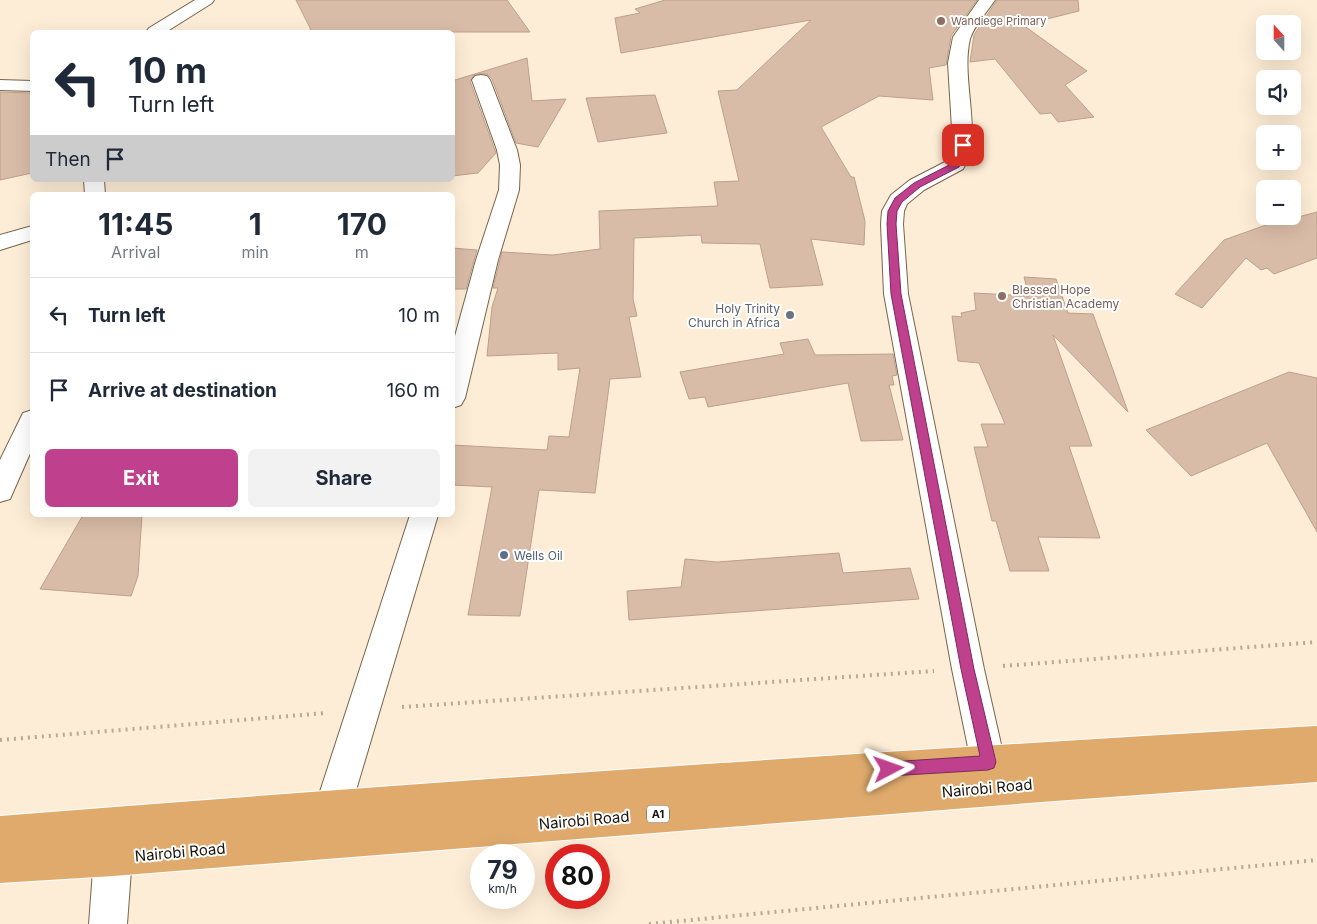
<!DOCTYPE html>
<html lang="en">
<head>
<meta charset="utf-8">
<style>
  :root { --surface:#fff; --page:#f2f2f3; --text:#1f2937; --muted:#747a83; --line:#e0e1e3; --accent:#bf408d }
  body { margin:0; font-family:Inter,sans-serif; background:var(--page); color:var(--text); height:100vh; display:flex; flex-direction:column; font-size:19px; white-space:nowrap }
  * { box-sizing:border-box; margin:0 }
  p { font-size:16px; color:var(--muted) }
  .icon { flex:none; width:28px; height:28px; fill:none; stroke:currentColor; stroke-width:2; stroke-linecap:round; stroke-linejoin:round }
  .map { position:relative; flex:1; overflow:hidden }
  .details { position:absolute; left:30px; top:192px; width:425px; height:325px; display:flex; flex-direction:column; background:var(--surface); border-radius:8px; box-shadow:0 5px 20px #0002 }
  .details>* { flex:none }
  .hud { position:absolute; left:30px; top:30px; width:425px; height:152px; border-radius:8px; box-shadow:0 5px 20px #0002; background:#fff; color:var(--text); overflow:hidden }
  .needle { width:32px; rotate:339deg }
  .buttons { position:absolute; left:1256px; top:15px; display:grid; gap:10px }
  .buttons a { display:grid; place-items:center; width:45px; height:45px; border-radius:8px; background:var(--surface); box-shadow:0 5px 20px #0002; font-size:25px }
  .speed { position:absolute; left:470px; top:844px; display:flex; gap:10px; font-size:25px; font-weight:700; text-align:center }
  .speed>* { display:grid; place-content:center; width:65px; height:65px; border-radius:50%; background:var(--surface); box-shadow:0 5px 20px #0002; line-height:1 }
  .speed small { font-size:12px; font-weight:400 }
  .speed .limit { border:8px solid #d22; background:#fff; color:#111 }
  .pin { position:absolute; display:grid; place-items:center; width:42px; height:42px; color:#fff; margin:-21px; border-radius:10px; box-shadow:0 2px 8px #0006 }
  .me { position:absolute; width:55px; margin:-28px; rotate:86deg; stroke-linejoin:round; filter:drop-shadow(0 0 4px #0008) }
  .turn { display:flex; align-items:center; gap:18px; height:105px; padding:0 15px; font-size:22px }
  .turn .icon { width:65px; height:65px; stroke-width:2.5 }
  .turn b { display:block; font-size:35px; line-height:42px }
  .then { display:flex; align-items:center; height:48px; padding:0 15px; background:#0003; gap:10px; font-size:19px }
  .eta { display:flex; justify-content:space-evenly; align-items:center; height:85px; text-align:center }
  .eta b { font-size:30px; font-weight:700; line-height:35px }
  .button { display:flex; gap:10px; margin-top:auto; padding:10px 15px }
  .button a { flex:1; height:58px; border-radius:8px; background:var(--accent); color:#fff; font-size:20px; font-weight:700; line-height:58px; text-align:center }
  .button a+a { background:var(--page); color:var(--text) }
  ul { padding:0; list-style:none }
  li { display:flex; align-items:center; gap:15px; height:75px; padding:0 15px; border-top:1px solid var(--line) }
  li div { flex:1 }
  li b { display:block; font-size:19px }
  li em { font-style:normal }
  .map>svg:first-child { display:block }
  .building { fill:#d9bca7; stroke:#bca08b }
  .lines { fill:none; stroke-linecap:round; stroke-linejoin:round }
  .street-casing { stroke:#77644b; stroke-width:2 }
  .highway-casing { stroke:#fff; stroke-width:2 }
  .path { stroke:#b6a996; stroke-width:4; stroke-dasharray:2 5; stroke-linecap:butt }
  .street { fill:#fff; fill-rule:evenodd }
  .highway { fill:#dfaa6c; fill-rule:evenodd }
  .route { fill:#bf408d; stroke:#7c2a5c }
  .education-dot { fill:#8d6e63; stroke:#fff; stroke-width:2 }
  .worship-dot { fill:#6b7280; stroke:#fff; stroke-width:2 }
  .service-dot { fill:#5c6f8a; stroke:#fff; stroke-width:2 }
  .labels { text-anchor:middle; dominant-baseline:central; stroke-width:4; stroke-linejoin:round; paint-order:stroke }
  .far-education-label { font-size:11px; fill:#785e54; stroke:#fff; text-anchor:start }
  .shield { fill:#fff; stroke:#5f5a54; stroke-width:1 }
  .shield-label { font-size:11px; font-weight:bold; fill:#1b140a }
  .education-label { font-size:12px; fill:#785e54; stroke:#fff; text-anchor:start }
  .worship-label { font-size:12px; fill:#5b616d; stroke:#fff; text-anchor:end }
  .service-label { font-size:12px; fill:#4e5e75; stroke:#fff; text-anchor:start }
  .near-street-label { font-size:15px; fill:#1b140a; stroke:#fff }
</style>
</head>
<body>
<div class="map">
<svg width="1317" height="924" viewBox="0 0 1317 924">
  <rect width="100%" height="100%" fill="#feedd6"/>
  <path class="building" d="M296,0H507L530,32H312Z
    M665,0H977L951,36L946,65L929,68L933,100L879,96L821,127L851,177H854L865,221L864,245L811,239L823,285L770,288L760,244L702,243L701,235L634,238L633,299L637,316L629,317L641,377L610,379L595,493L539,490L520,616L468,615L492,487L452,485V445L547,450L549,436L569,437L580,368L558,370V353L487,356L492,307L498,288H493L502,252L553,255L600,249L599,211L718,206L714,182L739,181L718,91L737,90L811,20L621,53L615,18L640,13L635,9Z
    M997,0H1078L1079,11L1023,25L1087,71L1065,85L1094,117L1058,122L1051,113L1040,114L995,59L970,62L974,35Z
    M527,58L532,101L566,99L538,147L516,143L492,79L487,74H475L470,81L496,153L478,173L452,176V81Z
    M0,92L32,93V173L0,180Z
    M655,95L667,133L598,142L586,98Z
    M1317,212V258L1274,274L1267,268L1261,270L1246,258L1202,308L1175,294L1224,240L1280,220L1279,222Z
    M452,248L477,250L466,289H452Z
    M1024,277L1056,279L1068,313L1093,314L1128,412L1053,335L1092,446H1069L1100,538L1038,537L1049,571H1010L996,521H992L974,447H988L981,424H1005L979,363L958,361L952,316L962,317L961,313L976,310L974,293L1029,296Z
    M808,339L815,355L893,354L897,375L892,376L894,385H889L903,440L861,441L848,383L708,407L705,397L689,399L680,372L784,354L780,343Z
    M1289,372L1317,378V532L1267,443L1191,476L1146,430Z
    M83,515H142L138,576L131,596L40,589Z
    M839,553L843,573L910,568L919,599L629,620L627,591L681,587L685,559L717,562Z"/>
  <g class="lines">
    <g class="street-casing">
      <path id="street" d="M195,0H214L212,3L166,32H146L149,28Z
        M979,0H995C987,12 974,26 970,39C960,79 984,138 963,169L924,190L907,204L904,211L903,224L908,294L984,669L1005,762L1000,774L988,779L976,774L971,762L952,669L884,294L881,224L882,211L891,195L910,180L947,161L953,145L948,63L953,37Z
        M481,75L487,76L490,80L517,150L520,165L519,190L498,260L465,398L461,405L452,408V347L476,260L499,190L500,165L497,150L472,80L475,76Z
        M0,80L32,81V91L0,90Z
        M84,180H104L105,195H85Z
        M32,226V240L0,250V235Z
        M32,410V449L10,499L0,502V460L23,413Z
        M410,515H438L351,807L346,820L333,825L320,820L315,807Z
        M113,838L126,844L132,857L127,924H89L94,857L100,844Z"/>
    </g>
    <g class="highway-casing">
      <path id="highway" d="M1317,726V782L1055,801L113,876L0,883V816C439,781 878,751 1317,726Z"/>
    </g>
    <path class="path" d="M1003,666L1317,642
      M402,707L934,671
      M0,740L326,713
      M649,924L1317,860"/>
    <use href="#street" class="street"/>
    <use href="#highway" class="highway"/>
  </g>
  <path class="route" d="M963,142L967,145L959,167L920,187L902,202L897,211L896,224L901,294L974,669L996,762L994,768L988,770L889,776L884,774L882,769L884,764L889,762L980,756L961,669L891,294L887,224L888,211L895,198L914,183L953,163L959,145Z"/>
  <g class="education-dot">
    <circle cx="941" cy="21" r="5"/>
    <circle cx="1002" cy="296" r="5"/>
  </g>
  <circle class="worship-dot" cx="790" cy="315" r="5"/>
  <circle class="service-dot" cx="504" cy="555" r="5"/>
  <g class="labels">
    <g class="far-education-label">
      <text x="951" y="21">Wandiege Primary</text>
    </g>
    <rect class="shield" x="647" y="805.5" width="22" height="17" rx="4"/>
    <g class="shield-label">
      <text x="658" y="814">A1</text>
    </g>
    <g class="education-label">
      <text x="1012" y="289">Blessed Hope<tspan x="1012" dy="14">Christian Academy</tspan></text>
    </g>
    <g class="worship-label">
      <text x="780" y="308">Holy Trinity<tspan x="780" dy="14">Church in Africa</tspan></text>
    </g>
    <g class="service-label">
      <text x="514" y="555">Wells Oil</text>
    </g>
    <g class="near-street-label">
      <text transform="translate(987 788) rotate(-5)">Nairobi Road</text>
      <text transform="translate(584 820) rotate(-5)">Nairobi Road</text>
      <text transform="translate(180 852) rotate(-5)">Nairobi Road</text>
    </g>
  </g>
</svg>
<div class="buttons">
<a><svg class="needle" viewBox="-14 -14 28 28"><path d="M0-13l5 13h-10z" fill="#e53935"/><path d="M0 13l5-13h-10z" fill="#747a83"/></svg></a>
<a><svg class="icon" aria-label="sound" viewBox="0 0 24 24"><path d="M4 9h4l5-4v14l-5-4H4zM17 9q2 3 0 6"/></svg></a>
<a>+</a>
<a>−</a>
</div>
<div class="speed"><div>79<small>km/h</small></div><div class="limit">80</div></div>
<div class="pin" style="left:963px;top:145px;background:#d93025"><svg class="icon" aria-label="arrive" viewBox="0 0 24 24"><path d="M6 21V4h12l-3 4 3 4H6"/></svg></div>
<svg class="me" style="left:889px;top:769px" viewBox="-20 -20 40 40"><path d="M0-17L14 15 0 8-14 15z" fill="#bf408d" stroke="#fff" stroke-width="4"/></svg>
<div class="hud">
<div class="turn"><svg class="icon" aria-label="left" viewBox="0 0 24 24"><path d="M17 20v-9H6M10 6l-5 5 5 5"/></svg><div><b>10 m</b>Turn left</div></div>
<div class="then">Then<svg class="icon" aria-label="arrive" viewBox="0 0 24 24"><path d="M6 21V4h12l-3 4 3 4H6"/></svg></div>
</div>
<section class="details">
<div class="eta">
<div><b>11:45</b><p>Arrival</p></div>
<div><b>1</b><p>min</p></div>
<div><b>170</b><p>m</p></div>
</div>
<ul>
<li><svg class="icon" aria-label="left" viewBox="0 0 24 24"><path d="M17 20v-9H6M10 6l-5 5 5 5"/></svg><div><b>Turn left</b></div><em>10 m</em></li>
<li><svg class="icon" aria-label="arrive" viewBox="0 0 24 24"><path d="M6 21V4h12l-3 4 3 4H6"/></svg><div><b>Arrive at destination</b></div><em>160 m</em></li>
</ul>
<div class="button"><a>Exit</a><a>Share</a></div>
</section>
</div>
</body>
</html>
